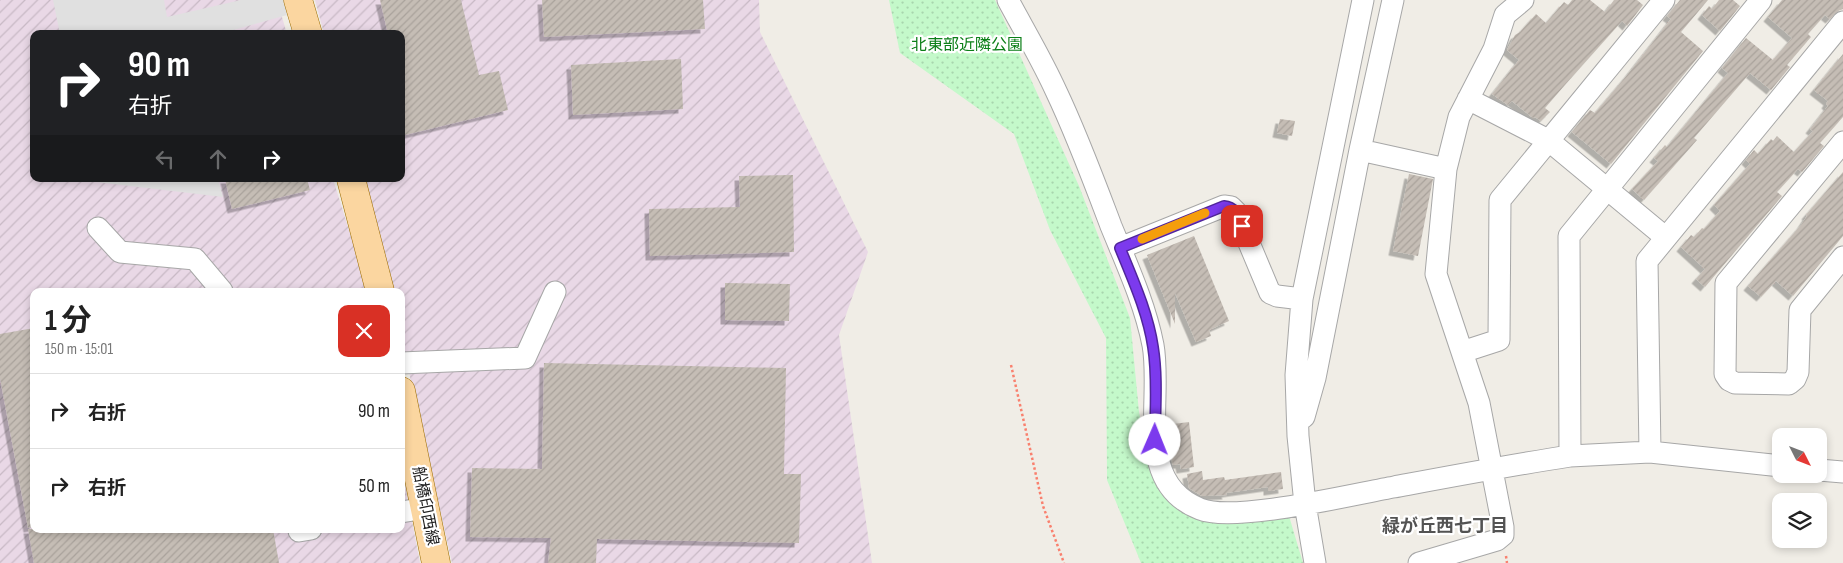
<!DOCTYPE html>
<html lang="ja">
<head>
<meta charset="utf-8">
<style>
  :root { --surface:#fff; --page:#f6f6f6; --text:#222; --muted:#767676; --line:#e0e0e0 }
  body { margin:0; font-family:"Sofia Sans Condensed","Noto Sans JP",sans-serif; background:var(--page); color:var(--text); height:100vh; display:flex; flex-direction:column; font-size:19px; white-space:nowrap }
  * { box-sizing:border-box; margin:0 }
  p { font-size:16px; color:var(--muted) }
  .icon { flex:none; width:28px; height:28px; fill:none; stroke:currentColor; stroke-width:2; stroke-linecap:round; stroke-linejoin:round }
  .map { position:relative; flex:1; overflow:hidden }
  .panel { position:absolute; left:30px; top:288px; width:375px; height:245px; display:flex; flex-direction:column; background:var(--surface); border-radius:10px; box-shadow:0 2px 8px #0003 }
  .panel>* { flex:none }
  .guide { position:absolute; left:30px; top:30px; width:375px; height:152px; border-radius:10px; box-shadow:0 2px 8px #0003; background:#202124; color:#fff; overflow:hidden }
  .needle { width:32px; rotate:132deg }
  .buttons { position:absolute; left:1772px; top:428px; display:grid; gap:10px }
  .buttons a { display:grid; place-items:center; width:55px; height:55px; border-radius:10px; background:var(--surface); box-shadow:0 2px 8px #0003; font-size:25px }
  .pin { position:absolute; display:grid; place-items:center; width:42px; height:42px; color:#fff; margin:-21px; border-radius:10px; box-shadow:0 2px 8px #0006 }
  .me { position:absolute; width:55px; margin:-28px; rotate:1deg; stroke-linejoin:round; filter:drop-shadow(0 0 4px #0008) }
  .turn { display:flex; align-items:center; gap:18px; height:105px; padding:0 15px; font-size:22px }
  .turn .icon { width:65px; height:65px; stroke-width:2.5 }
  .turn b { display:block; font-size:35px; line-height:42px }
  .lanes { display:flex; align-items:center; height:48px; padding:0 15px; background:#0003; justify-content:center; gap:25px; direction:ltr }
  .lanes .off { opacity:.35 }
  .round { display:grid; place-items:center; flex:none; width:52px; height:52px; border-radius:10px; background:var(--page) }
  .head { display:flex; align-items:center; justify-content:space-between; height:85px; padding:0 15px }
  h1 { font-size:30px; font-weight:700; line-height:38px }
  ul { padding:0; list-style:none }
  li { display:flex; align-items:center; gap:15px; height:75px; padding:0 15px; border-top:1px solid var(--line) }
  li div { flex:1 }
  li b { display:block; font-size:19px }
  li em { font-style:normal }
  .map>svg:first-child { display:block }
  .industrial { fill:url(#industrial-furrows) }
  .park { fill:url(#park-dots) }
  .parking { fill:#e0e0e0 }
  .building { fill:url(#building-hatch); filter:url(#shadow) }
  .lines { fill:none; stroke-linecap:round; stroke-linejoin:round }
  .minor-casing { stroke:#a7a7a7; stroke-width:23 }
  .major-casing { stroke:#9a6b01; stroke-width:29 }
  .path { stroke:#f9806e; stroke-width:2.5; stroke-dasharray:2.5 2.5; stroke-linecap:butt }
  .minor { stroke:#fff; stroke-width:21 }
  .major { stroke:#fbd6a0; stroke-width:28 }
  .route-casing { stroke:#51269a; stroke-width:12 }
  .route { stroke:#7c3aed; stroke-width:9 }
  .slow { stroke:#f59e0b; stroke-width:9 }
  .labels { text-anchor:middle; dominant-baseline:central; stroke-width:4.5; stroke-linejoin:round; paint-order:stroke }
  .park-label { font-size:16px; fill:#0c7f18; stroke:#fff }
  .street-label { font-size:16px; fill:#202020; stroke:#fff }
  .neighbourhood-label { font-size:18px; font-weight:bold; fill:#535353; stroke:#fff }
</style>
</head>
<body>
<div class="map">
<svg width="1843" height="563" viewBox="0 0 1843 563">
  <defs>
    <pattern id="industrial-furrows" width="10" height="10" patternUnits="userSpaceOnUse" patternTransform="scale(1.25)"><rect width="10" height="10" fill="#e9d8e6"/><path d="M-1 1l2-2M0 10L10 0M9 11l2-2" fill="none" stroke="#c8b9c5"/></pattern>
    <pattern id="park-dots" width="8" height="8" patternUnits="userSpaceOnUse" patternTransform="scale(1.25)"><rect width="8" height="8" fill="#c4f9ca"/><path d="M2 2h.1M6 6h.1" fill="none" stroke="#a8d5ad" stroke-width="1.8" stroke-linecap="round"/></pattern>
    <pattern id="building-hatch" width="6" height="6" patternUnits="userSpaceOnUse" patternTransform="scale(1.25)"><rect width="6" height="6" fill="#c5bdb5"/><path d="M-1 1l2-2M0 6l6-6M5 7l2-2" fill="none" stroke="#a9a29b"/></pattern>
    <filter id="shadow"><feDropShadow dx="-4.5" dy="4.5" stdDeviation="0" flood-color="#0004"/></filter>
  </defs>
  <rect width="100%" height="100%" fill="#f0ede6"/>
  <path class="industrial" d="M0,0H277L287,34H34V179H333L368,291H34V529H401V463L420,563H0Z
    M315,0H759L760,32L868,252L839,335L872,563H452L401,337V291H391L365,179H401V34H324Z"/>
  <path class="park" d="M889,0H995L1079,186L1130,318L1139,412L1151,470L1168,494L1289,516L1303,563H1141L1107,480L1106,338L1050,230L1014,134L900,53Z"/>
  <path class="parking" d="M53,0H164L167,17L241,0H285L287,15L219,34H60Z
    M87,179H218L223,197L88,181Z"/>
  <path class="building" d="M380,0H461L479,75L499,71L508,110L401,136V34H388Z
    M542,0H703L705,29L544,37Z
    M1572,0H1590L1605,12L1614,0H1637L1643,5L1627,26L1622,21L1564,86L1545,108L1550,112L1541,121L1535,117L1533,118L1512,101L1508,105L1492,94L1519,60L1507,50L1515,35L1520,32L1536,14L1546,23L1564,2L1568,5Z
    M1680,0H1708L1681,32L1703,51L1611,164L1572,132L1590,110L1595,113L1628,74L1671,19L1667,16Z
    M1719,0H1733L1740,6L1720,31L1702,15L1709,6L1712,9Z
    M1782,0H1843V9L1838,11L1830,19L1825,15L1808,34L1811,37L1787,65L1790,67L1771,90L1750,73L1694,138L1697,140L1644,200L1632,189L1658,161L1654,158L1665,145L1667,147L1728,73L1722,68L1746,38L1773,60L1792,38L1768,17Z
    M1843,54V117L1820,143L1824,146L1802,172L1798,169L1777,192L1782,196L1705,287L1696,279L1705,269L1681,247L1691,235L1694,237L1702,228L1704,229L1720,211L1714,205L1750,164L1746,160L1754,150L1758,154L1771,139L1773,141L1777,136L1794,152L1813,131L1810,129L1828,106L1826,104L1828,101L1814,90Z
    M681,59L683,109L573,115L571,65Z
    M1280,119L1295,121L1292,136L1277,133Z
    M1843,172V236L1793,296L1776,281L1761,297L1748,286L1801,225L1807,216L1806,215Z
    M1409,174L1433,179L1418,256L1393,251Z
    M793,175L794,252L650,256L649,209L740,207L739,176Z
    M225,179H307L310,190L232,209Z
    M1194,236L1229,321L1209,330L1211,336L1196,342L1175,293V324L1147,255Z
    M725,283L790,284L789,321L725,320Z
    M34,328V527L28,528L0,378V334Z
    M544,363L786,368L784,474H801L799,543L597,539L596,563H548L551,538L470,537L472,468L542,469Z
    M1189,422L1194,467L1181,469L1180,464L1173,465L1171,458L1176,448L1173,424Z
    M1202,471L1203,480L1224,477L1225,480L1281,472L1283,489L1268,491V487L1226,493L1227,495L1202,496L1189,488L1187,474Z
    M28,529H273L279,563H34Z"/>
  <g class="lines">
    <g class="minor-casing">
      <path id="minor" d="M1008,0C1024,30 1042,60 1056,91C1077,135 1094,181 1111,226C1127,265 1145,304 1153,345C1163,399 1133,483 1200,509C1234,523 1354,494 1394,487C1453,476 1511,465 1570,456L1650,452L1781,466
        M1468,99L1548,140L1665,237
        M1843,142L1726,283L1725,374L1729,380L1735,383L1789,384L1795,379L1798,372L1800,310L1843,257
        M1360,150L1446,169
        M98,228L120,252L195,259L222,291
        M1120,248L1224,206L1231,207L1236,212L1270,293L1277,296L1302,299
        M1462,352L1499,340L1500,200L1664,0
        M401,363L525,358L555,292
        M1304,417L1315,378L1360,150L1393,0
        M1650,452L1647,261L1843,22
        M1570,456L1569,236L1761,0
        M1819,470L1843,472
        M401,512L426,508
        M299,529V531L311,529
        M1315,563L1305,504L1298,436L1296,375L1302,299L1363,0
        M1419,563L1497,540L1503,535V527L1479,403L1436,274L1446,169L1459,117L1494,49L1505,15L1523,0"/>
    </g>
    <g class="major-casing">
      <path id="major" d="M298,0L308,34
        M351,179L380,291
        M401,391L436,563"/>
    </g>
    <path class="path" d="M1011,365L1043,506L1064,563
      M1506,556L1507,563"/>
    <use href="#minor" class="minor"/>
    <use href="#major" class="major"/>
  </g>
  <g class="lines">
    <g class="route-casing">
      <path id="route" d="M1155,440C1155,410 1158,378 1153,347C1148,313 1133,280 1120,248L1224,206C1236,207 1238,217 1242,226"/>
    </g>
    <use href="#route" class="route"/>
    <path class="slow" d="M1142,239L1205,213"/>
  </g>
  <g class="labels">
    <g class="park-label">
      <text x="967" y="45">北東部近隣公園</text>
    </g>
    <g class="street-label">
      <text transform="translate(425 506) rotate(79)">船橋印西線</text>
    </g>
    <g class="neighbourhood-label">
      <text x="1445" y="526">緑が丘西七丁目</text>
    </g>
  </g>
</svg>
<div class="buttons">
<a><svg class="needle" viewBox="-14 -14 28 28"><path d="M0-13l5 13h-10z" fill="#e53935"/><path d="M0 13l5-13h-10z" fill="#767676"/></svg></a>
<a><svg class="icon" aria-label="layers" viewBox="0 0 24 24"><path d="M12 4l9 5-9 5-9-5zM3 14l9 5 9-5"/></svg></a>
</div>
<div class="pin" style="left:1242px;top:226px;background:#d93025"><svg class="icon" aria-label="arrive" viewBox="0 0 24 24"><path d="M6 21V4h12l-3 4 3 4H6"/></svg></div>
<svg class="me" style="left:1155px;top:440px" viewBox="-20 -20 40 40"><circle r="19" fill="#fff"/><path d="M0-13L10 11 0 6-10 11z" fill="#7c3aed"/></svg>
<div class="guide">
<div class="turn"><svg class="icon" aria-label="right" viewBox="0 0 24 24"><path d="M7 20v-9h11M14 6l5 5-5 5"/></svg><div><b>90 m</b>右折</div></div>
<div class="lanes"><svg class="icon off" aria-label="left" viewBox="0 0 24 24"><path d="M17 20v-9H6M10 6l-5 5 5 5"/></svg><svg class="icon off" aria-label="ahead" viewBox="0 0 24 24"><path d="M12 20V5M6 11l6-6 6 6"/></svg><svg class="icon" aria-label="right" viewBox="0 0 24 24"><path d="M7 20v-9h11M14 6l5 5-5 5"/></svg></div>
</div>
<section class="panel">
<div class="head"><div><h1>1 分</h1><p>150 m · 15:01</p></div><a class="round" style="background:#d93025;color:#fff"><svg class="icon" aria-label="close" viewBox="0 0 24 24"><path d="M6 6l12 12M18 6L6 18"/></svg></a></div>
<ul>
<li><svg class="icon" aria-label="right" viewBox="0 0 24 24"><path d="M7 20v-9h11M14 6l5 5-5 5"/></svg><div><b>右折</b></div><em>90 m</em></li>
<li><svg class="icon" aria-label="right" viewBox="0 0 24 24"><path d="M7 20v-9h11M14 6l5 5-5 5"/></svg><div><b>右折</b></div><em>50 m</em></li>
</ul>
</section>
</div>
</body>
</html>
